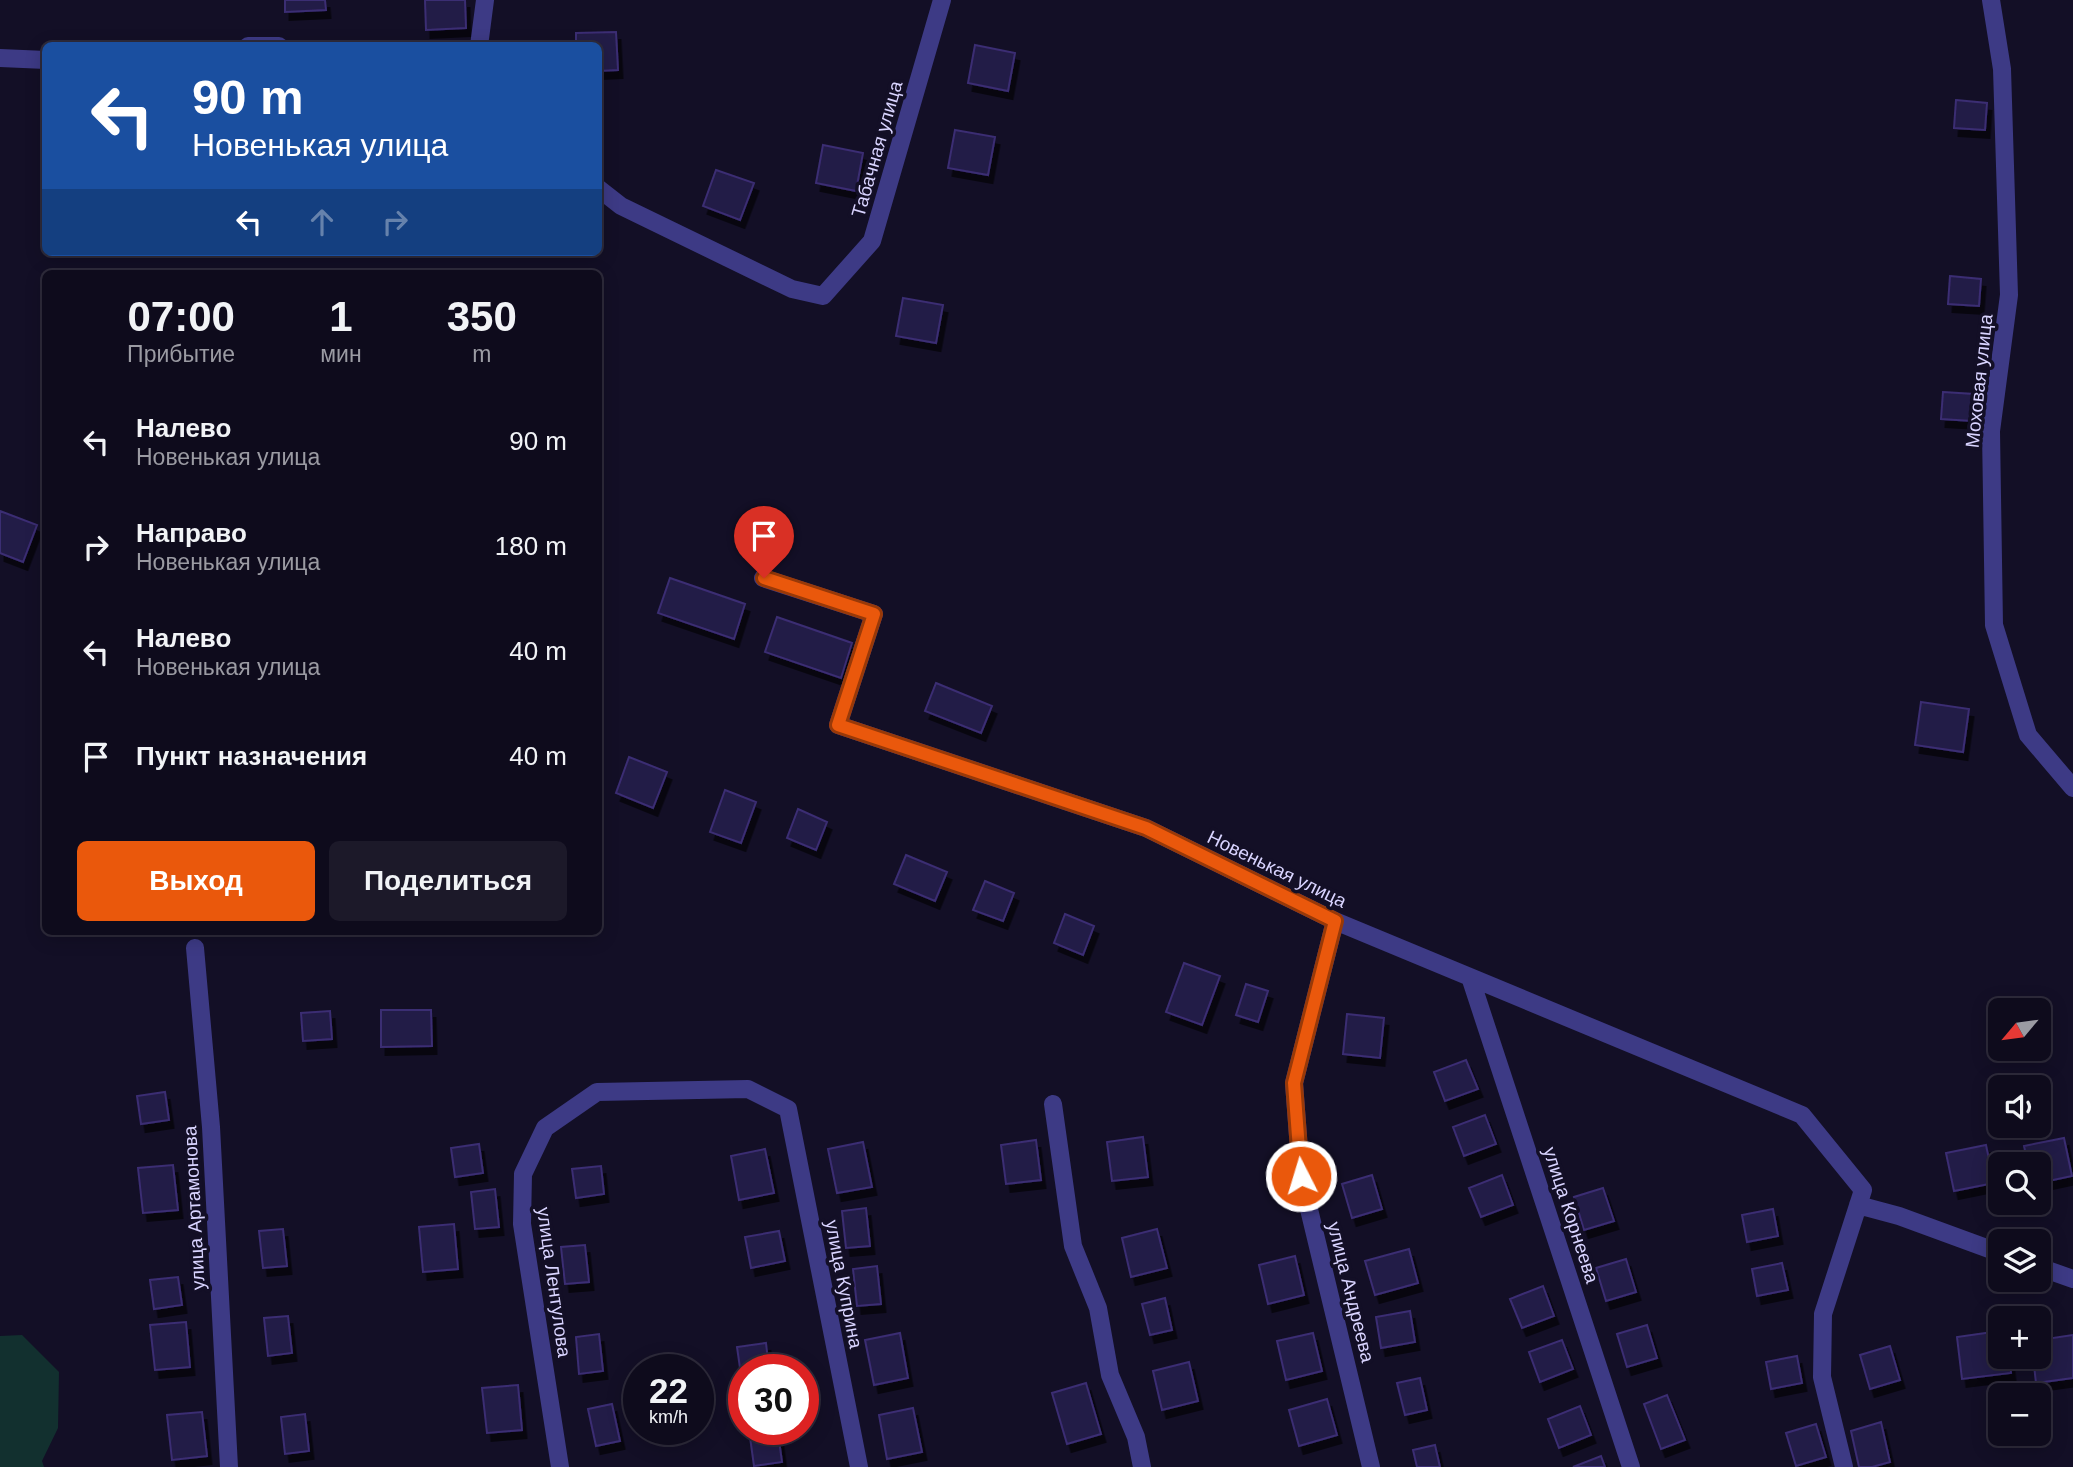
<!DOCTYPE html>
<html lang="ru">
<head>
<meta charset="utf-8">
<style>
  :root { --surface:#0e0b1c; --page:#1c1929; --text:#f1f3f6; --muted:#9b9ba3; --line:#2e2b3b; --accent:#ea580c }
  body { margin:0; font-family:Arial,sans-serif; background:var(--page); color:var(--text); height:100vh; display:flex; flex-direction:column; font-size:26px; white-space:nowrap }
  * { box-sizing:border-box; margin:0 }
  p { font-size:23px; color:var(--muted) }
  .icon { flex:none; width:38px; height:38px; fill:none; stroke:currentColor; stroke-width:2; stroke-linecap:round; stroke-linejoin:round }
  .map { position:relative; flex:1; overflow:hidden }
  .details { position:absolute; left:42px; top:270px; width:560px; height:665px; display:flex; flex-direction:column; background:var(--surface); border-radius:10px; box-shadow:0 4px 18px #0003,0 0 0 2px var(--line) }
  .details>* { flex:none }
  .hud { position:absolute; left:42px; top:42px; width:560px; height:214px; border-radius:10px; box-shadow:0 4px 18px #0003,0 0 0 2px var(--line); background:#1a4fa0; color:#fff; overflow:hidden }
  .needle { width:46px; rotate:241deg }
  .tools { position:absolute; left:1988px; top:998px; display:grid; gap:14px }
  .tools a { display:grid; place-items:center; width:63px; height:63px; border-radius:10px; background:var(--surface); box-shadow:0 4px 18px #0003,0 0 0 2px var(--line); font-size:35px }
  .speed { position:absolute; left:623px; top:1354px; display:flex; gap:14px; font-size:35px; font-weight:700; text-align:center }
  .speed>* { display:grid; place-content:center; width:91px; height:91px; border-radius:50%; background:var(--surface); box-shadow:0 4px 18px #0003,0 0 0 2px var(--line); line-height:1 }
  .speed small { font-size:18px; font-weight:400 }
  .speed .limit { border:10px solid #d22; background:#fff; color:#111 }
  .pin { position:absolute; display:grid; place-items:center; width:60px; height:60px; color:#fff; margin:-72px -30px; border-radius:50% 50% 50% 0; rotate:-45deg; box-shadow:0 0 7px #0007 }
  .pin .icon { rotate:45deg }
  .me { position:absolute; width:77px; margin:-38px; rotate:355deg; stroke-linejoin:round; filter:drop-shadow(0 0 5px #0008) }
  .turn { display:flex; align-items:center; gap:24px; height:147px; padding:0 35px; font-size:32px }
  .turn .icon { width:91px; height:91px; stroke-width:2.5 }
  .turn b { display:block; font-size:49px; line-height:60px }
  .lanes { display:flex; align-items:center; height:66px; padding:0 35px; background:#0003; justify-content:center; gap:35px; direction:ltr }
  .lanes .off { opacity:.35 }
  .eta { display:flex; justify-content:space-evenly; align-items:center; height:119px; text-align:center }
  .eta b { font-size:42px; font-weight:700; line-height:49px }
  .button { display:flex; gap:14px; margin-top:auto; padding:14px 35px }
  .button a { flex:1; height:80px; border-radius:10px; background:var(--accent); color:#fff; font-size:28px; font-weight:700; line-height:80px; text-align:center }
  .button a+a { background:var(--page); color:var(--text) }
  ul { padding:0; list-style:none }
  li { display:flex; align-items:center; gap:21px; height:105px; padding:0 35px }
  li div { flex:1 }
  li b { display:block; font-size:26px }
  li em { font-style:normal }
  .map>svg:first-child { display:block }
  .green { fill:#12302f }
  .building { fill:#241b47; stroke:#3b2d73; stroke-width:2; filter:url(#shadow) }
  .lines { fill:none; stroke-linecap:round; stroke-linejoin:round }
  .minor { stroke:#3d3a85; stroke-width:18 }
  .route-casing { stroke:#983908; stroke-width:18 }
  .route { stroke:#ea580c; stroke-width:12 }
  .labels { text-anchor:middle; dominant-baseline:central; stroke-width:7; stroke-linejoin:round; paint-order:stroke }
  .street-label { font-size:19px; fill:#d9d4ff; stroke:#130f26 }
</style>
</head>
<body>
<div class="map">
<svg width="2073" height="1467" viewBox="0 0 2073 1467">
  <defs>
    <filter id="shadow"><feDropShadow dx="4.5" dy="8" stdDeviation="0" flood-color="#0009"/></filter>
  </defs>
  <rect width="100%" height="100%" fill="#130f26"/>
  <path class="green" d="M22,1335L59,1372L58,1428L42,1461L44,1467H0V1336Z"/>
  <path class="building" d="M285,0H325L326,10L285,12Z
    M425,0H465L466,28L426,30Z
    M616,32L618,70L598,71V46H576V33Z
    M975,45L1015,53L1008,91L968,83Z
    M1956,100L1987,103L1985,130L1954,128Z
    M955,130L995,137L988,175L948,168Z
    M823,145L863,153L856,191L816,183Z
    M716,170L754,183L740,220L703,206Z
    M1950,276L1981,279L1979,306L1948,304Z
    M903,298L943,305L936,343L896,336Z
    M1943,392L1974,394L1972,421L1941,419Z
    M0,511L37,525L23,562L0,553Z
    M670,578L745,604L734,639L658,613Z
    M777,617L852,643L841,678L765,652Z
    M936,683L992,706L981,733L925,711Z
    M1921,702L1969,709L1963,752L1915,745Z
    M629,757L667,772L653,808L616,793Z
    M725,790L756,802L741,843L710,832Z
    M798,809L827,822L816,850L787,838Z
    M906,855L947,872L935,901L894,884Z
    M985,881L1014,893L1003,921L973,910Z
    M1065,914L1094,926L1083,955L1054,943Z
    M1184,963L1220,976L1202,1025L1166,1012Z
    M1246,984L1268,991L1258,1022L1236,1015Z
    M381,1010H431L432,1046L381,1047Z
    M330,1011L332,1039L303,1041L301,1013Z
    M1347,1014L1384,1018L1380,1058L1343,1054Z
    M1466,1060L1478,1089L1445,1101L1434,1072Z
    M165,1092L169,1120L141,1124L137,1096Z
    M1485,1115L1496,1144L1464,1156L1453,1127Z
    M1143,1137L1148,1177L1112,1181L1107,1142Z
    M2064,1138L2072,1176L2039,1183V1164H2028L2024,1146Z
    M1036,1140L1041,1180L1006,1184L1001,1145Z
    M863,1142L872,1187L837,1193L828,1149Z
    M479,1144L483,1173L455,1177L451,1148Z
    M1986,1145L1994,1183L1954,1191L1946,1153Z
    M765,1149L774,1193L739,1200L731,1156Z
    M173,1165L178,1210L143,1213L138,1168Z
    M601,1166L604,1194L576,1198L572,1169Z
    M1372,1175L1382,1209L1352,1218L1342,1184Z
    M1502,1175L1513,1205L1481,1217L1469,1188Z
    M1603,1188L1614,1221L1584,1230L1574,1197Z
    M495,1189L499,1227L475,1229L471,1192Z
    M866,1208L870,1246L846,1248L842,1211Z
    M1773,1209L1778,1236L1747,1242L1742,1215Z
    M454,1224L458,1269L423,1272L419,1227Z
    M283,1229L287,1266L263,1268L259,1231Z
    M1157,1229L1167,1268L1131,1277L1122,1238Z
    M779,1231L785,1261L751,1268L745,1237Z
    M585,1245L589,1282L565,1284L561,1247Z
    M1409,1249L1418,1283L1375,1295L1365,1261Z
    M1295,1256L1304,1295L1268,1304L1259,1265Z
    M1626,1259L1636,1292L1606,1301L1596,1268Z
    M1782,1263L1788,1290L1757,1296L1752,1269Z
    M877,1266L881,1304L857,1306L853,1269Z
    M178,1277L182,1305L154,1309L150,1280Z
    M1543,1286L1554,1316L1522,1328L1510,1299Z
    M1165,1298L1172,1330L1150,1335L1142,1304Z
    M1410,1311L1415,1342L1381,1348L1376,1317Z
    M288,1316L292,1353L268,1356L264,1318Z
    M186,1322L190,1367L155,1370L150,1325Z
    M1647,1325L1657,1358L1627,1367L1617,1334Z
    M2000,1331V1356H2009L2011,1373L1962,1379L1957,1337Z
    M900,1333L908,1378L874,1385L865,1340Z
    M1313,1333L1322,1371L1286,1380L1277,1341Z
    M599,1334L603,1371L579,1374L576,1337Z
    M2073,1335V1378L2036,1383L2033,1356H2039V1340Z
    M1562,1340L1573,1369L1540,1382L1529,1352Z
    M766,1343L769,1370H744V1375H741L737,1347Z
    M1890,1346L1900,1380L1870,1389L1860,1355Z
    M1797,1356L1802,1383L1771,1389L1766,1362Z
    M1189,1362L1198,1401L1162,1410L1153,1371Z
    M1420,1378L1427,1410L1405,1415L1397,1383Z
    M1086,1383L1101,1434L1067,1444L1052,1393Z
    M518,1385L522,1430L487,1433L482,1388Z
    M1667,1395L1685,1440L1661,1449L1644,1404Z
    M1327,1399L1337,1435L1299,1446L1289,1410Z
    M612,1404L620,1441L596,1446L588,1409Z
    M1580,1406L1591,1435L1559,1448L1548,1419Z
    M913,1408L922,1452L887,1459L879,1415Z
    M202,1412L207,1456L172,1460L167,1415Z
    M305,1414L309,1451L285,1454L281,1417Z
    M1881,1422L1890,1462L1872,1467H1859L1851,1431Z
    M1816,1424L1826,1457L1796,1466L1786,1433Z
    M778,1433L782,1462L754,1466L750,1437Z
    M1435,1445L1440,1467H1417L1413,1450Z
    M1601,1456L1605,1467H1573Z"/>
  <g class="lines">
    <path class="minor" d="M1991,0L2002,69L2009,295L1991,431L1994,625L2028,735L2073,788
      M248,46H279
      M479,46L485,0
      M0,58L46,60
      M598,188L621,206L792,289L823,296L872,241L942,0
      M763,578L874,614L838,725L1146,828L1335,921L1802,1115L1863,1190L1823,1314L1822,1377L1844,1467
      M1335,921L1294,1083L1301,1176L1371,1467
      M195,948L211,1127L229,1467
      M1470,977L1631,1467
      M1053,1104L1073,1246L1098,1308L1110,1375L1136,1437L1142,1467
      M1858,1205L1899,1216L2000,1253
      M2039,1267L2073,1279
      M560,1467L522,1224L523,1174L545,1128L597,1092L748,1089L788,1109L859,1467"/>
  </g>
  <g class="lines">
    <g class="route-casing">
      <path id="route" d="M764,578L874,614L838,725L1146,828L1335,921L1294,1083L1301,1176"/>
    </g>
    <use href="#route" class="route"/>
  </g>
  <g class="labels">
    <g class="street-label">
      <text transform="translate(877 149) rotate(-74)">Табачная улица</text>
      <text transform="translate(1979 381) rotate(-84)">Моховая улица</text>
      <text transform="translate(1277 869) rotate(26)">Новенькая улица</text>
      <text transform="translate(194 1208) rotate(-93)">улица Артамонова</text>
      <text transform="translate(1571 1215) rotate(72)">улица Корнеева</text>
      <text transform="translate(554 1282) rotate(82)">улица Лентулова</text>
      <text transform="translate(844 1284) rotate(79)">улица Куприна</text>
      <text transform="translate(1351 1292) rotate(76)">улица Андреева</text>
    </g>
  </g>
</svg>
<div class="tools">
<a><svg class="needle" viewBox="-14 -14 28 28"><path d="M0-13l5 13h-10z" fill="#e53935"/><path d="M0 13l5-13h-10z" fill="#9b9ba3"/></svg></a>
<a><svg class="icon" aria-label="sound" viewBox="0 0 24 24"><path d="M4 9h4l5-4v14l-5-4H4zM17 9q2 3 0 6"/></svg></a>
<a><svg class="icon" aria-label="search" viewBox="0 0 24 24"><circle cx="10" cy="10" r="6"/><path d="M15 15l6 6"/></svg></a>
<a><svg class="icon" aria-label="layers" viewBox="0 0 24 24"><path d="M12 4l9 5-9 5-9-5zM3 14l9 5 9-5"/></svg></a>
<a>+</a>
<a>−</a>
</div>
<div class="speed"><div>22<small>km/h</small></div><div class="limit">30</div></div>
<div class="pin" style="left:764px;top:578px;background:#d93025"><svg class="icon" aria-label="arrive" viewBox="0 0 24 24"><path d="M6 21V4h12l-3 4 3 4H6"/></svg></div>
<svg class="me" style="left:1301px;top:1176px" viewBox="-20 -20 40 40"><circle r="17" fill="#ea580c" stroke="#fff" stroke-width="3"/><path d="M0-11L8 9 0 5-8 9z" fill="#fff"/></svg>
<div class="hud">
<div class="turn"><svg class="icon" aria-label="left" viewBox="0 0 24 24"><path d="M17 20v-9H6M10 6l-5 5 5 5"/></svg><div><b>90 m</b>Новенькая улица</div></div>
<div class="lanes"><svg class="icon" aria-label="left" viewBox="0 0 24 24"><path d="M17 20v-9H6M10 6l-5 5 5 5"/></svg><svg class="icon off" aria-label="ahead" viewBox="0 0 24 24"><path d="M12 20V5M6 11l6-6 6 6"/></svg><svg class="icon off" aria-label="right" viewBox="0 0 24 24"><path d="M7 20v-9h11M14 6l5 5-5 5"/></svg></div>
</div>
<section class="details">
<div class="eta">
<div><b>07:00</b><p>Прибытие</p></div>
<div><b>1</b><p>мин</p></div>
<div><b>350</b><p>m</p></div>
</div>
<ul>
<li><svg class="icon" aria-label="left" viewBox="0 0 24 24"><path d="M17 20v-9H6M10 6l-5 5 5 5"/></svg><div><b>Налево</b><p>Новенькая улица</p></div><em>90 m</em></li>
<li><svg class="icon" aria-label="right" viewBox="0 0 24 24"><path d="M7 20v-9h11M14 6l5 5-5 5"/></svg><div><b>Направо</b><p>Новенькая улица</p></div><em>180 m</em></li>
<li><svg class="icon" aria-label="left" viewBox="0 0 24 24"><path d="M17 20v-9H6M10 6l-5 5 5 5"/></svg><div><b>Налево</b><p>Новенькая улица</p></div><em>40 m</em></li>
<li><svg class="icon" aria-label="arrive" viewBox="0 0 24 24"><path d="M6 21V4h12l-3 4 3 4H6"/></svg><div><b>Пункт назначения</b></div><em>40 m</em></li>
</ul>
<div class="button"><a>Выход</a><a>Поделиться</a></div>
</section>
</div>
</body>
</html>
